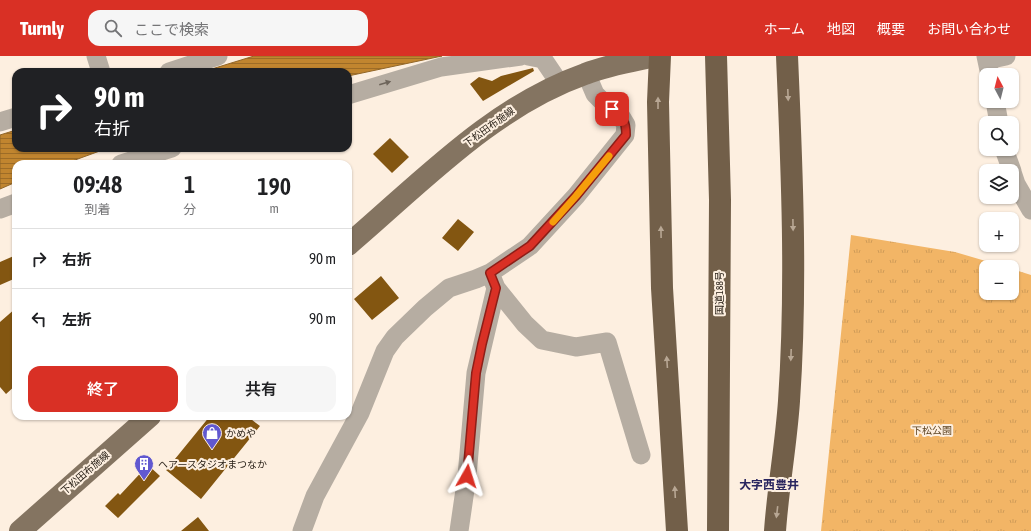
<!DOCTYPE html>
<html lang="ja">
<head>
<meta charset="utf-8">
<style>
  :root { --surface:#fff; --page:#f6f6f6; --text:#202124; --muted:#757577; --line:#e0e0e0; --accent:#d93025 }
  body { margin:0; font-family:"Asap Condensed","Noto Sans JP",sans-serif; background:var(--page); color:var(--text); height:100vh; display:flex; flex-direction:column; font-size:15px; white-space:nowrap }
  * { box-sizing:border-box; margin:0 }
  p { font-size:13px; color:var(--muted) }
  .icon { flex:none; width:22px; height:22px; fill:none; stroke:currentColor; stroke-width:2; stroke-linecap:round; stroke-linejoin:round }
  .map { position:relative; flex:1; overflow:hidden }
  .side { position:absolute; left:12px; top:104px; width:340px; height:260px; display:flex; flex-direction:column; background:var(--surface); border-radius:12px; box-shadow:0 1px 3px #0004 }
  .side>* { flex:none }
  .hud { position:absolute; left:12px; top:12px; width:340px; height:84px; border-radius:12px; box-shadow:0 1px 3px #0004; background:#202124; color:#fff; overflow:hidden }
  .needle { width:26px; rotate:353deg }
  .buttons { position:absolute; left:979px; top:12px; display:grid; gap:8px }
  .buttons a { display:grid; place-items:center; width:40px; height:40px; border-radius:8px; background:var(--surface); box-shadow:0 1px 3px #0004; font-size:20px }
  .pin { position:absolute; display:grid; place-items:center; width:34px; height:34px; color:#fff; margin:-17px; border-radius:8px; box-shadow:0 2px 6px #0006 }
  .me { position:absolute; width:44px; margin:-22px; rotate:6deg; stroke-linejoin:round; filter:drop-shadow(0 0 3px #0008) }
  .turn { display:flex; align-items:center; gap:14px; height:84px; padding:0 16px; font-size:18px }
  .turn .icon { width:52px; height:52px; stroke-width:2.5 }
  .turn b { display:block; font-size:28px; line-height:34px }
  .eta { display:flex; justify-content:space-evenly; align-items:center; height:68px; text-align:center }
  .eta b { font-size:24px; font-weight:600; line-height:28px }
  .action { display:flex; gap:8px; margin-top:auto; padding:8px 16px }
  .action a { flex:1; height:46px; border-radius:12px; background:var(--accent); color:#fff; font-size:16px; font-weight:600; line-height:46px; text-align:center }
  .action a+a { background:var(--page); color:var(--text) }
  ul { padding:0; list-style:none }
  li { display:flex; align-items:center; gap:12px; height:60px; padding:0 16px; border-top:1px solid var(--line) }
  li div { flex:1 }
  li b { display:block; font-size:15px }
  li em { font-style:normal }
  header { display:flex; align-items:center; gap:24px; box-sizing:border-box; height:56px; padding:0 20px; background:var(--accent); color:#fff }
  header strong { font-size:19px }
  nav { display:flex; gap:22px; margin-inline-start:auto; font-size:14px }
  .search { width:280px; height:36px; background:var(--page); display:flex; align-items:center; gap:10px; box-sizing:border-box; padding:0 14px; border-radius:12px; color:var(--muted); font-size:15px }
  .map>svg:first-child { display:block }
  .park { fill:url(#park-tufts) }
  .water { fill:url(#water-rules); stroke:#926627 }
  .building { fill:#835611 }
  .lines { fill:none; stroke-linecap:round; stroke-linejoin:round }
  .minor { stroke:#b6ada2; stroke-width:19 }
  .major { stroke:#847461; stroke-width:22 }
  .highway { stroke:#725f49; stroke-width:22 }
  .oneway { fill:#6d645a }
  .oneway2 { fill:#b8a794 }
  .route-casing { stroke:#8d1f18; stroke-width:10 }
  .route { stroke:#d93025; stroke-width:7 }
  .slow { stroke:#f59e0b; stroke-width:7 }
  .labels { text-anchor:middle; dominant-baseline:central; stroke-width:4; stroke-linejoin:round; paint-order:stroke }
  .street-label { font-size:10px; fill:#241c13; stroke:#fdefe0 }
  .park-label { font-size:10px; fill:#5d4321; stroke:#fdefe0 }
  .poi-label { font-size:10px; fill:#241c13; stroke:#fdefe0; text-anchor:start }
  .quarter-label { font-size:12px; font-weight:bold; fill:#29255f; stroke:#fdefe0 }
</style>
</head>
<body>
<header>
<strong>Turnly</strong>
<div class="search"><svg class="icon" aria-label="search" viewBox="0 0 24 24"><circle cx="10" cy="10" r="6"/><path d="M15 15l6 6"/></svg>ここで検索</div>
<nav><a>ホーム</a><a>地図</a><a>概要</a><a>お問い合わせ</a></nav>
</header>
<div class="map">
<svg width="1031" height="475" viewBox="0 0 1031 475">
  <defs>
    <pattern id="park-tufts" width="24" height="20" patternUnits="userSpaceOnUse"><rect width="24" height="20" fill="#f2b566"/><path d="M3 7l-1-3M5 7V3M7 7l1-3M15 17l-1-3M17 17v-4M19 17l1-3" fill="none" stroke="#cf9b58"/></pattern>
    <pattern id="water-rules" width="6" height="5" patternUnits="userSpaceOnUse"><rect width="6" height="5" fill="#c1852f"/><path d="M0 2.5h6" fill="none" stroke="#9d6c27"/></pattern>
  </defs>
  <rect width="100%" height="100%" fill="#fdefe0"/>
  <path class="park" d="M851,179L955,196L1006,211H986V237H1012V213L1031,219V475H821Z"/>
  <path class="water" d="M254,0H442L348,20V16H202Z
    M16,74V92H108L64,108H16V126L0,133V79Z"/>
  <path class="building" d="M533,12L534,15L483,45L470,28L479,21L492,25L501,20Z
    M390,82L409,101L392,117L373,98Z
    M458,163L474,176L458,195L442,182Z
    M16,199V222L0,229V206Z
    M381,220L399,242L372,264L354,243Z
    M16,252V329L6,338L0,331V266Z
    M210,360H247L260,370L201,443L166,414Z
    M148,409L160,420L118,462L105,450L118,437L120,439Z
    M198,461L209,475H181Z"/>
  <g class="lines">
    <path class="minor" d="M96,0L101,16
      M528,0L543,3L560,28
      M986,0L990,19
      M987,4L1006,0
      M169,16L218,0
      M348,39L441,11L521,0
      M995,45L999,67
      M0,66L16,61
      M1004,93L1012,115
      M121,108L172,92
      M1012,116L1016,128L1031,154
      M0,153L16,147
      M490,217L496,232L525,268L542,284L576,291L607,286L641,399
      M302,475L315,440L360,357L385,295L395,281L425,252L449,232L476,223L490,217L530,190L576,140L625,79L626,69L620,59L604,47L595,38L586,17
      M459,475L467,420L476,317L496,232"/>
    <path class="major" d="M348,189C422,126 492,51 585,18C608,9 633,5 656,0
      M20,475L150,360"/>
    <path class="highway" d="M660,0L658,46L662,232L677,475
      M716,0L720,144L718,475
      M775,475C778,432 786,389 789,345C797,230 792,115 787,0"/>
  </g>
  <defs><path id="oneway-solid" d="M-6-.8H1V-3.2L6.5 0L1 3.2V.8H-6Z"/></defs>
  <use class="oneway" href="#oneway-solid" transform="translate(385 27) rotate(-16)"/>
  <g class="oneway2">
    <use href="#oneway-solid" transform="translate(788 39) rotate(88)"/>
    <use href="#oneway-solid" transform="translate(658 47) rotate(-90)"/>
    <use href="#oneway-solid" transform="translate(793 169) rotate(89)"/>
    <use href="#oneway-solid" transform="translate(661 176) rotate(-91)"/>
    <use href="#oneway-solid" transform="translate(791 299) rotate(92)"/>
    <use href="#oneway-solid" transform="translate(667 306) rotate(-94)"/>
    <use href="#oneway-solid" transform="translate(675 436) rotate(-93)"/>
    <use href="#oneway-solid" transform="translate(777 456) rotate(97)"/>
  </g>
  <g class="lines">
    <g class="route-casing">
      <path id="route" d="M467,420L476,317L482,288L496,232L490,217L530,190L576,140L626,79C626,65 623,61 612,53"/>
    </g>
    <use href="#route" class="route"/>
    <path class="slow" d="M553,166L576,140L609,100"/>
  </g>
  <defs>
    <g id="shop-pin" transform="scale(1)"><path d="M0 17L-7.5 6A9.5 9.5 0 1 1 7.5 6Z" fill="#6158d0" stroke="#fdefe0"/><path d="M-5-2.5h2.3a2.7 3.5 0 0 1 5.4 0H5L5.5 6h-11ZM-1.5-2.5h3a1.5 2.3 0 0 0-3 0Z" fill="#fff"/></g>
    <g id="building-pin" transform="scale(1)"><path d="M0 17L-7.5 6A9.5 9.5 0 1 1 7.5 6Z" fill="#6158d0" stroke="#fdefe0"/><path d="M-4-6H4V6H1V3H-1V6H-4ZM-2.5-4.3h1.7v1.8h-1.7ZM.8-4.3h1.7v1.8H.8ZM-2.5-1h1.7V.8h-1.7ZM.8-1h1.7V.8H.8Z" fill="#fff"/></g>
  </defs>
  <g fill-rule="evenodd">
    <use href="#shop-pin" x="212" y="377"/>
    <use href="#building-pin" x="144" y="408"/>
  </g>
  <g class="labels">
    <g class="street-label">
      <text transform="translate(489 71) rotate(-36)">下松田布施線</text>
      <text transform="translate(719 237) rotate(-90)">国道188号</text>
      <text transform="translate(85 417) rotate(-41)">下松田布施線</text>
    </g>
    <g class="park-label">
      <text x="932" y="374">下松公園</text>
    </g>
    <g class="poi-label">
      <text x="226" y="377">かめや</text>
      <text x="158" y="408">ヘアースタジオまつなか</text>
    </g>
    <g class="quarter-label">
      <text x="769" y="429">大字西豊井</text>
    </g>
  </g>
</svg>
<div class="buttons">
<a><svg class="needle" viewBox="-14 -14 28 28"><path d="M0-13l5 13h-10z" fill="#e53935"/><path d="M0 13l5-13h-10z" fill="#757577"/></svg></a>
<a><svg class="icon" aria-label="search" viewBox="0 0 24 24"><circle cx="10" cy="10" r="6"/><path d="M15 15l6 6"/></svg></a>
<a><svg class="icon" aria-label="layers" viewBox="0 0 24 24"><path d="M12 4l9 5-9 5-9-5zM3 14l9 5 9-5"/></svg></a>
<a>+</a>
<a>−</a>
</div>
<div class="pin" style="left:612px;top:53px;background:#d93025"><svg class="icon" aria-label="arrive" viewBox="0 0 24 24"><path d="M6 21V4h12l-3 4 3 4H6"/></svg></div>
<svg class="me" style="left:467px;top:420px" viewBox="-20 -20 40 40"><path d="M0-17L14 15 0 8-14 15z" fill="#d93025" stroke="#fff" stroke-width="4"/></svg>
<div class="hud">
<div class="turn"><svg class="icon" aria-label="right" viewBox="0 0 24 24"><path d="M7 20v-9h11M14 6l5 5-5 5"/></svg><div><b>90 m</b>右折</div></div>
</div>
<section class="side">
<div class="eta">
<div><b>09:48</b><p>到着</p></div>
<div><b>1</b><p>分</p></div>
<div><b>190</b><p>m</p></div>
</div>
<ul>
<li><svg class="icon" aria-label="right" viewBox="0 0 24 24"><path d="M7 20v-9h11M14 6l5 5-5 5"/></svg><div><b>右折</b></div><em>90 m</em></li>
<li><svg class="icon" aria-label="left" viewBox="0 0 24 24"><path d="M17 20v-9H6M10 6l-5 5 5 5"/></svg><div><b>左折</b></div><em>90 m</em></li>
</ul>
<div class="action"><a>終了</a><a>共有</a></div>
</section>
</div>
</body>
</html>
